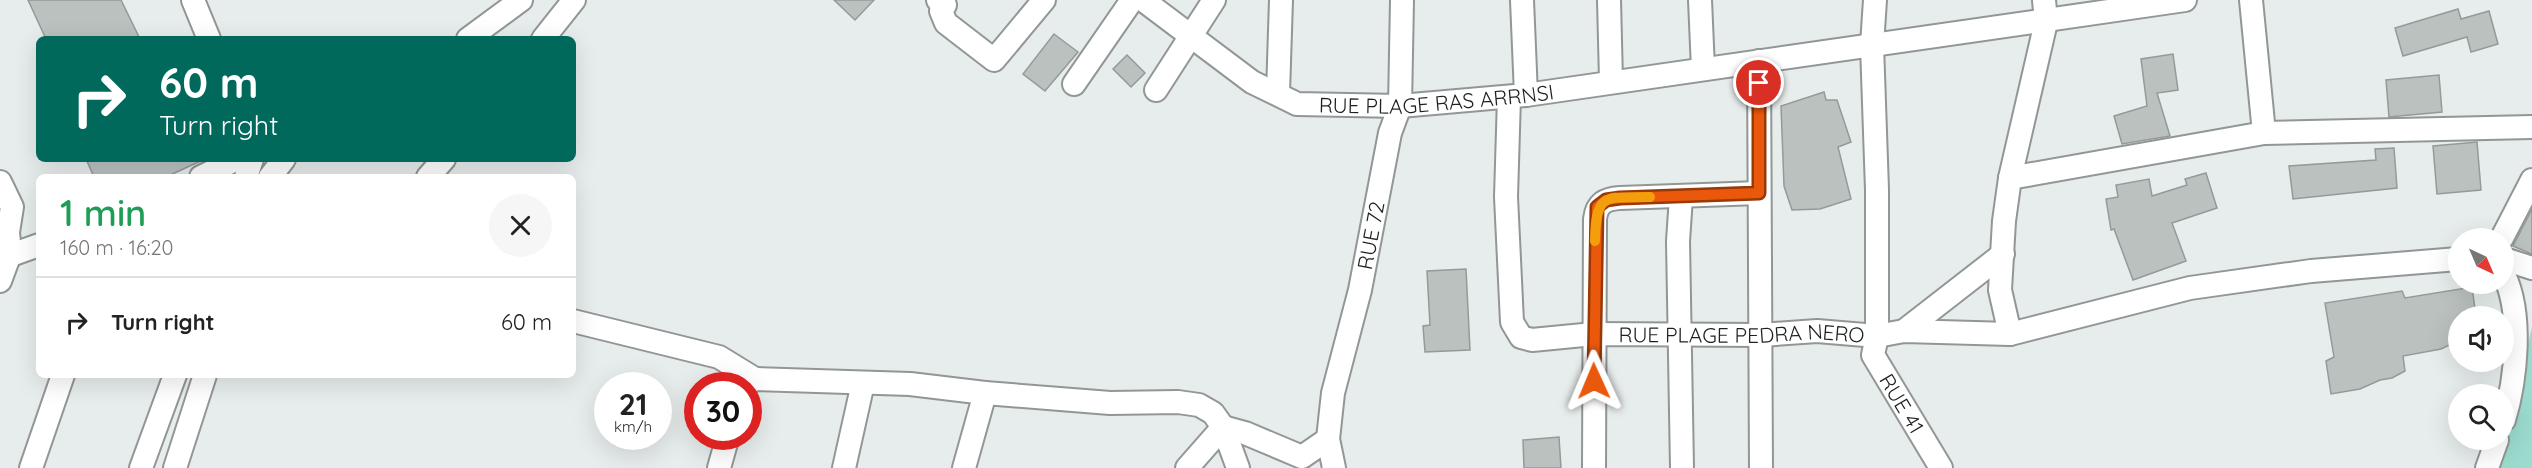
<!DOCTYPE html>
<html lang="en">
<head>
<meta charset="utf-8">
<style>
  :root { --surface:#fff; --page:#f6f6f6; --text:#222; --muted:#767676; --line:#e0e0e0 }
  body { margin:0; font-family:Quicksand,sans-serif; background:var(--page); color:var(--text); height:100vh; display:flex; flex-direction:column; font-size:22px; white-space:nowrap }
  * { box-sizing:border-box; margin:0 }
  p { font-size:20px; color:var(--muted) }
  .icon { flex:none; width:33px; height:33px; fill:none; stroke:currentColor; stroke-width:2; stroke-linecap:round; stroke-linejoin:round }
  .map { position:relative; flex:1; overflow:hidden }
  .panel { position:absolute; left:36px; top:174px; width:540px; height:204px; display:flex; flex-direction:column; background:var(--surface); border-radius:9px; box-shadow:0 6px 24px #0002 }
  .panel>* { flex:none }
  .hud { position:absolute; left:36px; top:36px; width:540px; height:126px; border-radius:9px; box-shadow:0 6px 24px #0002; background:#00695c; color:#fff; overflow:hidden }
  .needle { width:39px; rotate:136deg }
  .controls { position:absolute; left:2448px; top:228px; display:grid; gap:12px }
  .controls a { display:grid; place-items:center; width:66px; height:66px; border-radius:50%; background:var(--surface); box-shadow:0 6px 24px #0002; font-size:30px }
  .speed { position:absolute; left:594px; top:372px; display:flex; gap:12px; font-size:30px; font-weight:700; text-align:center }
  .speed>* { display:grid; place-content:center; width:78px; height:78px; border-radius:50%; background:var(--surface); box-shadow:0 6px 24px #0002; line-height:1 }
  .speed small { font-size:15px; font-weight:400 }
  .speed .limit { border:9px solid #d22; background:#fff; color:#111 }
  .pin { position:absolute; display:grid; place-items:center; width:51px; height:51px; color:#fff; margin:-26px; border:3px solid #fff; border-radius:50%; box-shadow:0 2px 6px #0007 }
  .me { position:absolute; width:66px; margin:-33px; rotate:359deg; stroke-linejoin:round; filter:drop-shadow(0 0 4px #0008) }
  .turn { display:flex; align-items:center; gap:21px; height:126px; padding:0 24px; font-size:27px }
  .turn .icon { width:78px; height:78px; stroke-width:2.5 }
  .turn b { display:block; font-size:42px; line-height:51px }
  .round { display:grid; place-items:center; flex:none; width:63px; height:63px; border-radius:32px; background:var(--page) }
  .summary { display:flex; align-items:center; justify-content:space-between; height:102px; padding:0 24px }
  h1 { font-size:36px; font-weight:600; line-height:45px; color:#1e9e55 }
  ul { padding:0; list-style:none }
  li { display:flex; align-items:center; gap:18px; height:90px; padding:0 24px; border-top:2px solid var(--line) }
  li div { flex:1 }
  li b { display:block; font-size:22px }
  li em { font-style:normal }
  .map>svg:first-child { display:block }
  .green { fill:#9adbcd }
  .building { fill:#bac1bf; stroke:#949a99; stroke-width:1.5 }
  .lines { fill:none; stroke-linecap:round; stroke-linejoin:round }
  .minor-casing { stroke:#919795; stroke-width:26 }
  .minor { stroke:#fff; stroke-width:22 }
  .route-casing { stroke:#983908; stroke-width:15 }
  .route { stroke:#ea580c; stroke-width:10 }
  .slow { stroke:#f59e0b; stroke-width:10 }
  .labels { text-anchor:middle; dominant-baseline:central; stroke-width:4.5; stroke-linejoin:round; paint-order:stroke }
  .street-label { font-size:21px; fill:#1d201f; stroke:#e7edec }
</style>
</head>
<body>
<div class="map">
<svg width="2532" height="468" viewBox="0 0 2532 468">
  <rect width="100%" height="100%" fill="#e7edec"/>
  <path class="green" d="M2532,327V468H2499Z"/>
  <path class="building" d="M28,0H121L140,39H46Z
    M834,0H874L855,20Z
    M2458,9L2461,19L2489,11L2498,44L2471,52L2467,37L2403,56L2395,28Z
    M1054,34L1078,52L1045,91L1023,74Z
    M2173,54L2178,90L2157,93L2170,136L2122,144L2114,116L2147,106L2141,59Z
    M1127,55L1145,73L1131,87L1113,69Z
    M2439,75L2442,112L2389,117L2386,80Z
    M1824,92L1826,100H1837L1851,142L1838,147L1851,199L1820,209L1792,210L1784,186L1781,106Z
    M2477,142L2481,190L2437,194L2433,146Z
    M2394,148L2397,188L2293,199L2289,166L2376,160L2375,149Z
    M86,159H205L166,177H94Z
    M2206,173L2217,208L2172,223L2186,261L2133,280L2114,229L2111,230L2106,199L2118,197L2116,185L2149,179L2152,196L2187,185L2185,179Z
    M2532,209V254L2513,246Z
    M1466,269L1470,350L1425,352L1423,326L1430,325L1427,271Z
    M2472,287L2476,316H2458V341L2441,349L2403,356L2405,371L2392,378L2380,380L2360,389L2331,394L2326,361L2334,357L2325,303L2402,291L2405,298Z
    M1559,437L1561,468H1524L1523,440Z"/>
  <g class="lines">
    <g class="minor-casing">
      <g id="minor">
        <path d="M193,0L209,39"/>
        <path d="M938,0L945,5L941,11L946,23L994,60L1044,0"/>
        <path id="s1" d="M1143,0L1252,82L1297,104L1400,106L1526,95L2185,0"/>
        <path d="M1522,0L1526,95"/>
        <path d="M1609,0L1611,81"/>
        <path d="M1700,0L1703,69"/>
        <path id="s2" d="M1875,0L1872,45L1877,190V336L1873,355L1941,468"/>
        <path d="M2251,0L2264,133"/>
        <path d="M468,39L521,0"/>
        <path d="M543,39L574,0"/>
        <path d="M1759,61L1761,468"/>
        <path d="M1074,84L1132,0"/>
        <path d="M1156,90L1214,0"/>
        <path d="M1278,93L1281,0"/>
        <path id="s3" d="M1509,97L1506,197L1512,322L1521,337L1532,340L1594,334L1761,335L1817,331L1877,336L1904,331L2010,334L2190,288L2311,271L2458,259"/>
        <path d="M201,177L237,159"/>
        <path d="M246,177L252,159"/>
        <path d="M270,177L284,159"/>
        <path d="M428,177L444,159"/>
        <path d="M2010,178L2264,133L2532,127"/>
        <path d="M0,182L12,207L8,232L10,254L0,281"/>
        <path d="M1681,197L1678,241L1682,468"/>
        <path d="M2502,238L2532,180"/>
        <path d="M0,259L39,245"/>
        <path d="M2504,259L2532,268"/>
        <path d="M2504,275C2523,314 2516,380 2504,420"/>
        <path d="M573,321L719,357L755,379"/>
        <path d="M1904,331L2003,254"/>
        <path d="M2010,334L2000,290L2004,221L2010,178L2046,22L2044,0"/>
        <path d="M744,386L755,379L910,384L985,393L964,468"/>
        <path d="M985,393L1110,403L1178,402L1199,405L1213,413L1223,427L1238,468"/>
        <path d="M31,468L63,375"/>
        <path d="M141,468L175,375"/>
        <path d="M175,468L205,375"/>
        <path d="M719,468L728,436"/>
        <path d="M844,468L863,383"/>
        <path d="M1187,468L1223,427L1245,433L1302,457L1328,439"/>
        <path id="s4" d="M1334,468L1328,439L1333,393L1360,290L1390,133L1400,106L1402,0"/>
        <path d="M1594,468L1595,219C1597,203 1605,199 1620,198L1759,193"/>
        <path d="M2487,468L2497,440"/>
      </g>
    </g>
    <use href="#minor" class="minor"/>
  </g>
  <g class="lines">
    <g class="route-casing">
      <path id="route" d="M1594,381L1597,207L1606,200L1620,198L1759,193V83"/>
    </g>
    <use href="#route" class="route"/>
    <path class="slow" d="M1595,241C1596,191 1605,198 1650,197"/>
  </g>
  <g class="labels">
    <g class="street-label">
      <text stroke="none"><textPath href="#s1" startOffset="326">RUE PLAGE RAS ARRNSI</textPath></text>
      <text stroke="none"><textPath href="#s4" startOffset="238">RUE 72</textPath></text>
      <text stroke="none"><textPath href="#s3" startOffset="464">RUE PLAGE PEDRA NERO</textPath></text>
      <text stroke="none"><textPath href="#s2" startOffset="412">RUE 41</textPath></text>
    </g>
  </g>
</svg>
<div class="controls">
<a><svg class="needle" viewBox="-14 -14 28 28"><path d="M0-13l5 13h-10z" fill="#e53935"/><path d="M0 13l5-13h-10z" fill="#767676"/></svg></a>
<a><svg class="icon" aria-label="sound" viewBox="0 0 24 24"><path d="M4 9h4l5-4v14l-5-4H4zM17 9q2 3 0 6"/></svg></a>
<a><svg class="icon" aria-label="search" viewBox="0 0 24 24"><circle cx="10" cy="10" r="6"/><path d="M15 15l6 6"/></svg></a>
</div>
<div class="speed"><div>21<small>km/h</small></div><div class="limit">30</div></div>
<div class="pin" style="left:1759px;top:83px;background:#d93025"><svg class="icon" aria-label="arrive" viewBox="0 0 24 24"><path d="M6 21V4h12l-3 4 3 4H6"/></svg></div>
<svg class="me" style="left:1594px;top:381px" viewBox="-20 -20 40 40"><path d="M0-17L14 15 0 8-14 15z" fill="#ea580c" stroke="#fff" stroke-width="4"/></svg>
<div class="hud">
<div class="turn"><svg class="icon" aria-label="right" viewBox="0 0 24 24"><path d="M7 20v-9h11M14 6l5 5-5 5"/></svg><div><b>60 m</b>Turn right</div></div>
</div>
<section class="panel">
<div class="summary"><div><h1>1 min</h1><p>160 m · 16:20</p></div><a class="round"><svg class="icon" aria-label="close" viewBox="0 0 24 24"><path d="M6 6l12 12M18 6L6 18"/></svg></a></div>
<ul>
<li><svg class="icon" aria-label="right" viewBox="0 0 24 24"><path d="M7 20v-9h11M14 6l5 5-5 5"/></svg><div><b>Turn right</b></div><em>60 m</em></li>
</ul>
</section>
</div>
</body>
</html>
